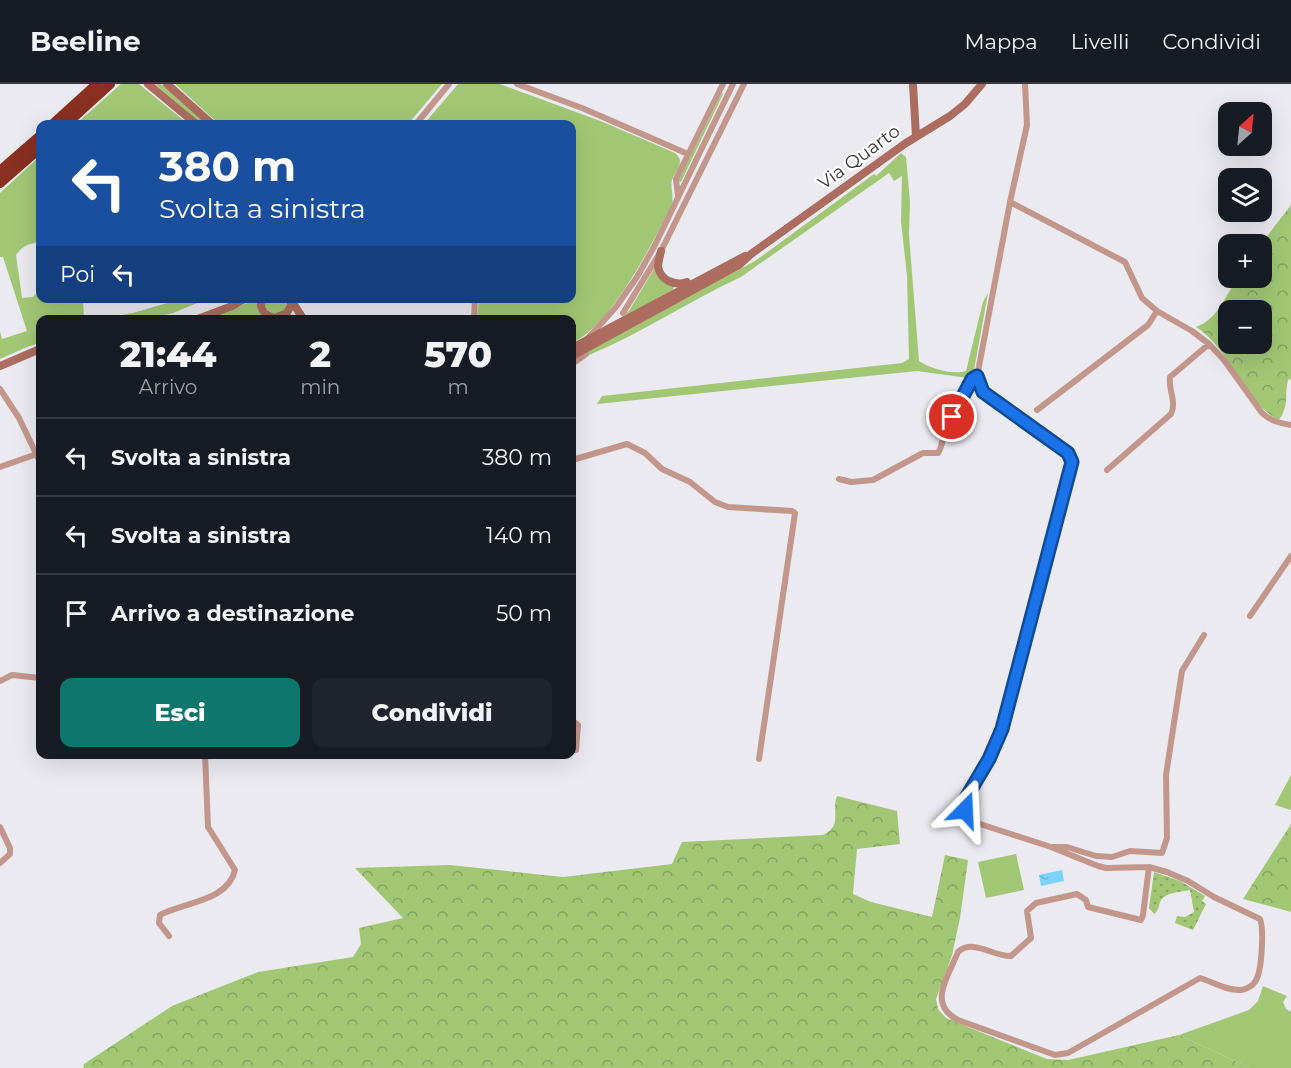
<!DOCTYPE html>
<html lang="it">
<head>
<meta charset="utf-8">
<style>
  :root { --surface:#171b24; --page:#20242c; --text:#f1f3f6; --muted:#9ea1a6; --line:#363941; --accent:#0f766e }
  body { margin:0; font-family:Montserrat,sans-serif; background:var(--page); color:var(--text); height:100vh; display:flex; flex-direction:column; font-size:22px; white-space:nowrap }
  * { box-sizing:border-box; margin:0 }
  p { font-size:20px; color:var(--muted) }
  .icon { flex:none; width:33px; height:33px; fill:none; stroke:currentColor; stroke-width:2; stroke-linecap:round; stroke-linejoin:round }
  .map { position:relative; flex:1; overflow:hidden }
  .details { position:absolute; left:36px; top:231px; width:540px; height:444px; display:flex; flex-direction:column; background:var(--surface); border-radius:12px; box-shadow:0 6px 24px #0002 }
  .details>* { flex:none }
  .guide { position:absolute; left:36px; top:36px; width:540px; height:183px; border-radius:12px; box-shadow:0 6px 24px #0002; background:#1a4fa0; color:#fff; overflow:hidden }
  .needle { width:39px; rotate:27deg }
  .controls { position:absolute; left:1218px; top:18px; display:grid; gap:12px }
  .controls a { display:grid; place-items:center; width:54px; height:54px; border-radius:12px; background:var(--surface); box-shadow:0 6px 24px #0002; font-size:30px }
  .pin { position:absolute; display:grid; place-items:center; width:51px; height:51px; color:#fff; margin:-26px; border:3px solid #fff; border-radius:50%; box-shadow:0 2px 6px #0007 }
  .me { position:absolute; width:66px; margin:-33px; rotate:21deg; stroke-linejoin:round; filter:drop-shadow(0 0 4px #0008) }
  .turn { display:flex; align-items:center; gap:21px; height:126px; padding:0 24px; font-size:27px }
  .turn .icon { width:78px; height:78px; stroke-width:2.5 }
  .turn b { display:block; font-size:42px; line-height:51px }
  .then { display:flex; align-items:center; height:57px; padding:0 24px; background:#0003; gap:12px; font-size:22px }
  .eta { display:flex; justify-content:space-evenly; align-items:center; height:102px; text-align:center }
  .eta b { font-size:36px; font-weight:800; line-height:42px }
  .action { display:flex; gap:12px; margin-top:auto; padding:12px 24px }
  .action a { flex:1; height:69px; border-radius:12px; background:var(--accent); color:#fff; font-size:24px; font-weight:800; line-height:69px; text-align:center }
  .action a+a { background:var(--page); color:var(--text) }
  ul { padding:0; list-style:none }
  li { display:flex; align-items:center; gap:18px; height:78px; padding:0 24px; border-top:2px solid var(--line) }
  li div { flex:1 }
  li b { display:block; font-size:22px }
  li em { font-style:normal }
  header { display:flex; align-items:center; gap:36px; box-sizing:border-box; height:84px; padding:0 30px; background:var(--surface); border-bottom:2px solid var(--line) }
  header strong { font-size:28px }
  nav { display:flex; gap:33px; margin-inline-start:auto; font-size:21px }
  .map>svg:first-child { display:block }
  .grass { fill:#a1c775 }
  .forest { fill:url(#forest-crowns); fill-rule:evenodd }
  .garden { fill:url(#garden-dots) }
  .water { fill:url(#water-ripples) }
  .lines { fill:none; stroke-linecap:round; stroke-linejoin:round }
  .street { stroke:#c3968c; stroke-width:6 }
  .secondary { stroke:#ac6c5f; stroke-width:8 }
  .highway { stroke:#893020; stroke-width:10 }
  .route-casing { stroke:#114b97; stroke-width:15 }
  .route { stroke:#1a73e8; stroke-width:10 }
  .labels { text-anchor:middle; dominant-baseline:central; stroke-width:4.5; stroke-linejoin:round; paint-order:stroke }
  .street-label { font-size:18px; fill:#323234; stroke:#fff }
</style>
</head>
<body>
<header>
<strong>Beeline</strong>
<nav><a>Mappa</a><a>Livelli</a><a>Condividi</a></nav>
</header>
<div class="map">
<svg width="1291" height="984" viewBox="0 0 1291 984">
  <defs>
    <pattern id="forest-crowns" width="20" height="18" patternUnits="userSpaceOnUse" patternTransform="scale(1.5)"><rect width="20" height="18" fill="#a1c775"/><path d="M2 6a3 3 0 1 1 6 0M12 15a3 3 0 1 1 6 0" fill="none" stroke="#84a261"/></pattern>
    <pattern id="garden-dots" width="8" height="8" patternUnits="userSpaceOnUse" patternTransform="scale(1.5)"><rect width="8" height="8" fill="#a1c775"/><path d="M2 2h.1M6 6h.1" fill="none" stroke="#84a261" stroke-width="1.8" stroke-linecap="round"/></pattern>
    <pattern id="water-ripples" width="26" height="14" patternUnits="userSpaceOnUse" patternTransform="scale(1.5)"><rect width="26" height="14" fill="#7dd2fb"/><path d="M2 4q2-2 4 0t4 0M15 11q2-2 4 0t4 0" fill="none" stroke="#6cb5d8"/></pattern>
  </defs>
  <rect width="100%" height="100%" fill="#eaeaf0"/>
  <path class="grass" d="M121,0H139L188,40H76Z
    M155,0H161L207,40H201Z
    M175,0H442L408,40H219Z
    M458,0H500L603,38L675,69C686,78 676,86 672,96C670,103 674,112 672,119C670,126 665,133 662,140C644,175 608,242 572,259V236L477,235L479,215L572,214V40H424Z
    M722,9L723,10L681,98L678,97Z
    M901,69L906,73L910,118L909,151L919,277C931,285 953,291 966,287L983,218L988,209L974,286L968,294L917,287L597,320L602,312L902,279L909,275L907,192L901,137L902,92L894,97L889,89L741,193C689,217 642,249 589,271L585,268L755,177L874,90L876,92Z
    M40,72V158C29,160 23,161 16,171L22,214L33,213L40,205V214L83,215L84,235L40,236V259L27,263L0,275V247L2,255L27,247L3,173H0V109Z
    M655,183L674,202L673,206L626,231L624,230L629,227Z
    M184,214L207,215L173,229L149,235H100L133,229Z
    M264,215H287L286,225L276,230C267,227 264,224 264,215Z
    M252,217H256L258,226L265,235L214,233Z
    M1291,691V726L1275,721Z
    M1016,770L1024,806L986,814L978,778Z
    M1263,902L1287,912L1283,918L1286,925L1291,928V984H1250L1179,951L1249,926L1258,917Z"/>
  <path class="forest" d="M1291,121V294L1288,296C1284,314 1290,319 1279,336C1243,318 1232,266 1196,243C1218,235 1225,212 1238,194H1262L1261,160ZM1228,226H1262V260H1228Z
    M837,712L897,727L900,760L857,765L853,810L871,818L932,833L945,771L968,776L960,834L952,871L936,915L938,925L946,934L1047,975L1068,976L1179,951L1250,984H83L84,980L172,922L258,888L353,873L361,860L359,844L403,834L355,784L450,781L563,793L672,780L682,758L823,751C843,742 831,727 837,712Z
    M1291,740V828L1243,815Z"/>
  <path class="garden" d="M1154,788L1180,797L1205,812L1202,817L1206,820L1193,846L1175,839L1177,832L1185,833L1194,828L1190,806C1181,808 1167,808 1161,816C1158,822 1160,825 1154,830L1149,824Z"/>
  <path class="water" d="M1062,786L1064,797L1041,802L1039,791Z"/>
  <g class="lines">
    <path class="street" d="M517,0L582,24L688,70
      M1025,0L1027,41L1010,118L977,293L983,308L1067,369L1072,378L1071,383L1002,644L989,675L966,714L965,726L974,738L1051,763L1098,782L1106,784L1149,783L1167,788L1188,797L1214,813L1260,835C1264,845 1262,886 1256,896C1254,901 1247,905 1241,906C1227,907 1213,898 1200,894L1068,969L1055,971L958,936C927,920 948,893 958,868C973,854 994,873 1011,872L1031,854L1027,827L1036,819L1077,810L1086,816L1088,823L1141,836L1143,831L1149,783
      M416,40L449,0
      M678,112L676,95L723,0
      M1010,118L1125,178L1142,214L1157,227L1192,247L1209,260L1224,276L1262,329C1271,337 1279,339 1291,341
      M623,229L661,167L744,0
      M474,236L475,214
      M588,254L616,223L637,193L655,161L733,0
      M572,280L586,270
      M0,305L19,334L40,378
      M1037,326L1148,241L1157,227
      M572,376L627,360L645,369L662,385L690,398L715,418L728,423L792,427L795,429L759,675
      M0,383L37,370
      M1107,386L1171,330C1177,318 1168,305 1170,293L1209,260
      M839,395L851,398L873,396L923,369H938C942,363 942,357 944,351C949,337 964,299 977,293
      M1250,532L1291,472
      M572,538V543
      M0,597L12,591L40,594
      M572,636L578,641L576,666
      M0,743L10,764V770L0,779
      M1053,763H1067L1096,772L1112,773L1130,767L1162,769L1167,754L1166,691L1182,587L1204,551
      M169,852L159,839L160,831C185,818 228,817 235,786L208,743L205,670"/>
    <path class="secondary" d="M148,0L196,40
      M167,0L212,40
      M913,0L916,52
      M661,167C660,172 658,178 658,183C661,197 675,202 687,198
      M261,214C259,225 265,232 275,234L287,229L291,221L290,214
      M291,216L304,236
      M195,236L232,222L246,214
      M572,264L745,172
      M572,272L739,181L751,170L906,59L950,32L965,20L982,0
      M0,282L40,265"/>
    <path class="highway" d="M53,40L97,0
      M66,40L110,0
      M0,87L40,52
      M0,99L40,64"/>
  </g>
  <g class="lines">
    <g class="route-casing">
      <path id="route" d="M952,333L972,295L977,292L983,308L1068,369L1072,378L1002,645L989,675L966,714L965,726"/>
    </g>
    <use href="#route" class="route"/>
  </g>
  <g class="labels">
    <g class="street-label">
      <text transform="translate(859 73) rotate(-36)">Via Quarto</text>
    </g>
  </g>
</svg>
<div class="controls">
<a><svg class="needle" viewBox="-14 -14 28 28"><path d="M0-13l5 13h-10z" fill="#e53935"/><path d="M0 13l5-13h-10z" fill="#9ea1a6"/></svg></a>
<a><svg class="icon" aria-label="layers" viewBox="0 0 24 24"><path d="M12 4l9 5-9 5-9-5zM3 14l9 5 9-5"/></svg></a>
<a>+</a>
<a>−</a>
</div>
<div class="pin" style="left:952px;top:333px;background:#d93025"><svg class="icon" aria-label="arrive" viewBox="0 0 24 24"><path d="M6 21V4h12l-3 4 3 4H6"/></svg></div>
<svg class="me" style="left:965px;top:726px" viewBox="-20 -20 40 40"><path d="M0-17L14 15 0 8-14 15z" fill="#1a73e8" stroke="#fff" stroke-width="4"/></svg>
<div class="guide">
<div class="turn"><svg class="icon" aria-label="left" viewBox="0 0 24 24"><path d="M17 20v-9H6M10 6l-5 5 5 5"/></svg><div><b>380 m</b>Svolta a sinistra</div></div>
<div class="then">Poi<svg class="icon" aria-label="left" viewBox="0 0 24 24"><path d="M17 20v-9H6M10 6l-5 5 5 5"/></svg></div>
</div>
<section class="details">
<div class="eta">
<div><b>21:44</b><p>Arrivo</p></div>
<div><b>2</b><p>min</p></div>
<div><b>570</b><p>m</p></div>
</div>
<ul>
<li><svg class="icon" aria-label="left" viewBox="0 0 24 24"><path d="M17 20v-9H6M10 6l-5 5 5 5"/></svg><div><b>Svolta a sinistra</b></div><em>380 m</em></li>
<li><svg class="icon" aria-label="left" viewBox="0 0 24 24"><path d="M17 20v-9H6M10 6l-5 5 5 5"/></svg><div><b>Svolta a sinistra</b></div><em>140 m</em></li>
<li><svg class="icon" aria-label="arrive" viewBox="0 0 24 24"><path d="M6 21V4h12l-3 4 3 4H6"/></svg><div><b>Arrivo a destinazione</b></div><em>50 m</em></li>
</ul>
<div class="action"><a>Esci</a><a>Condividi</a></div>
</section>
</div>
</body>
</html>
